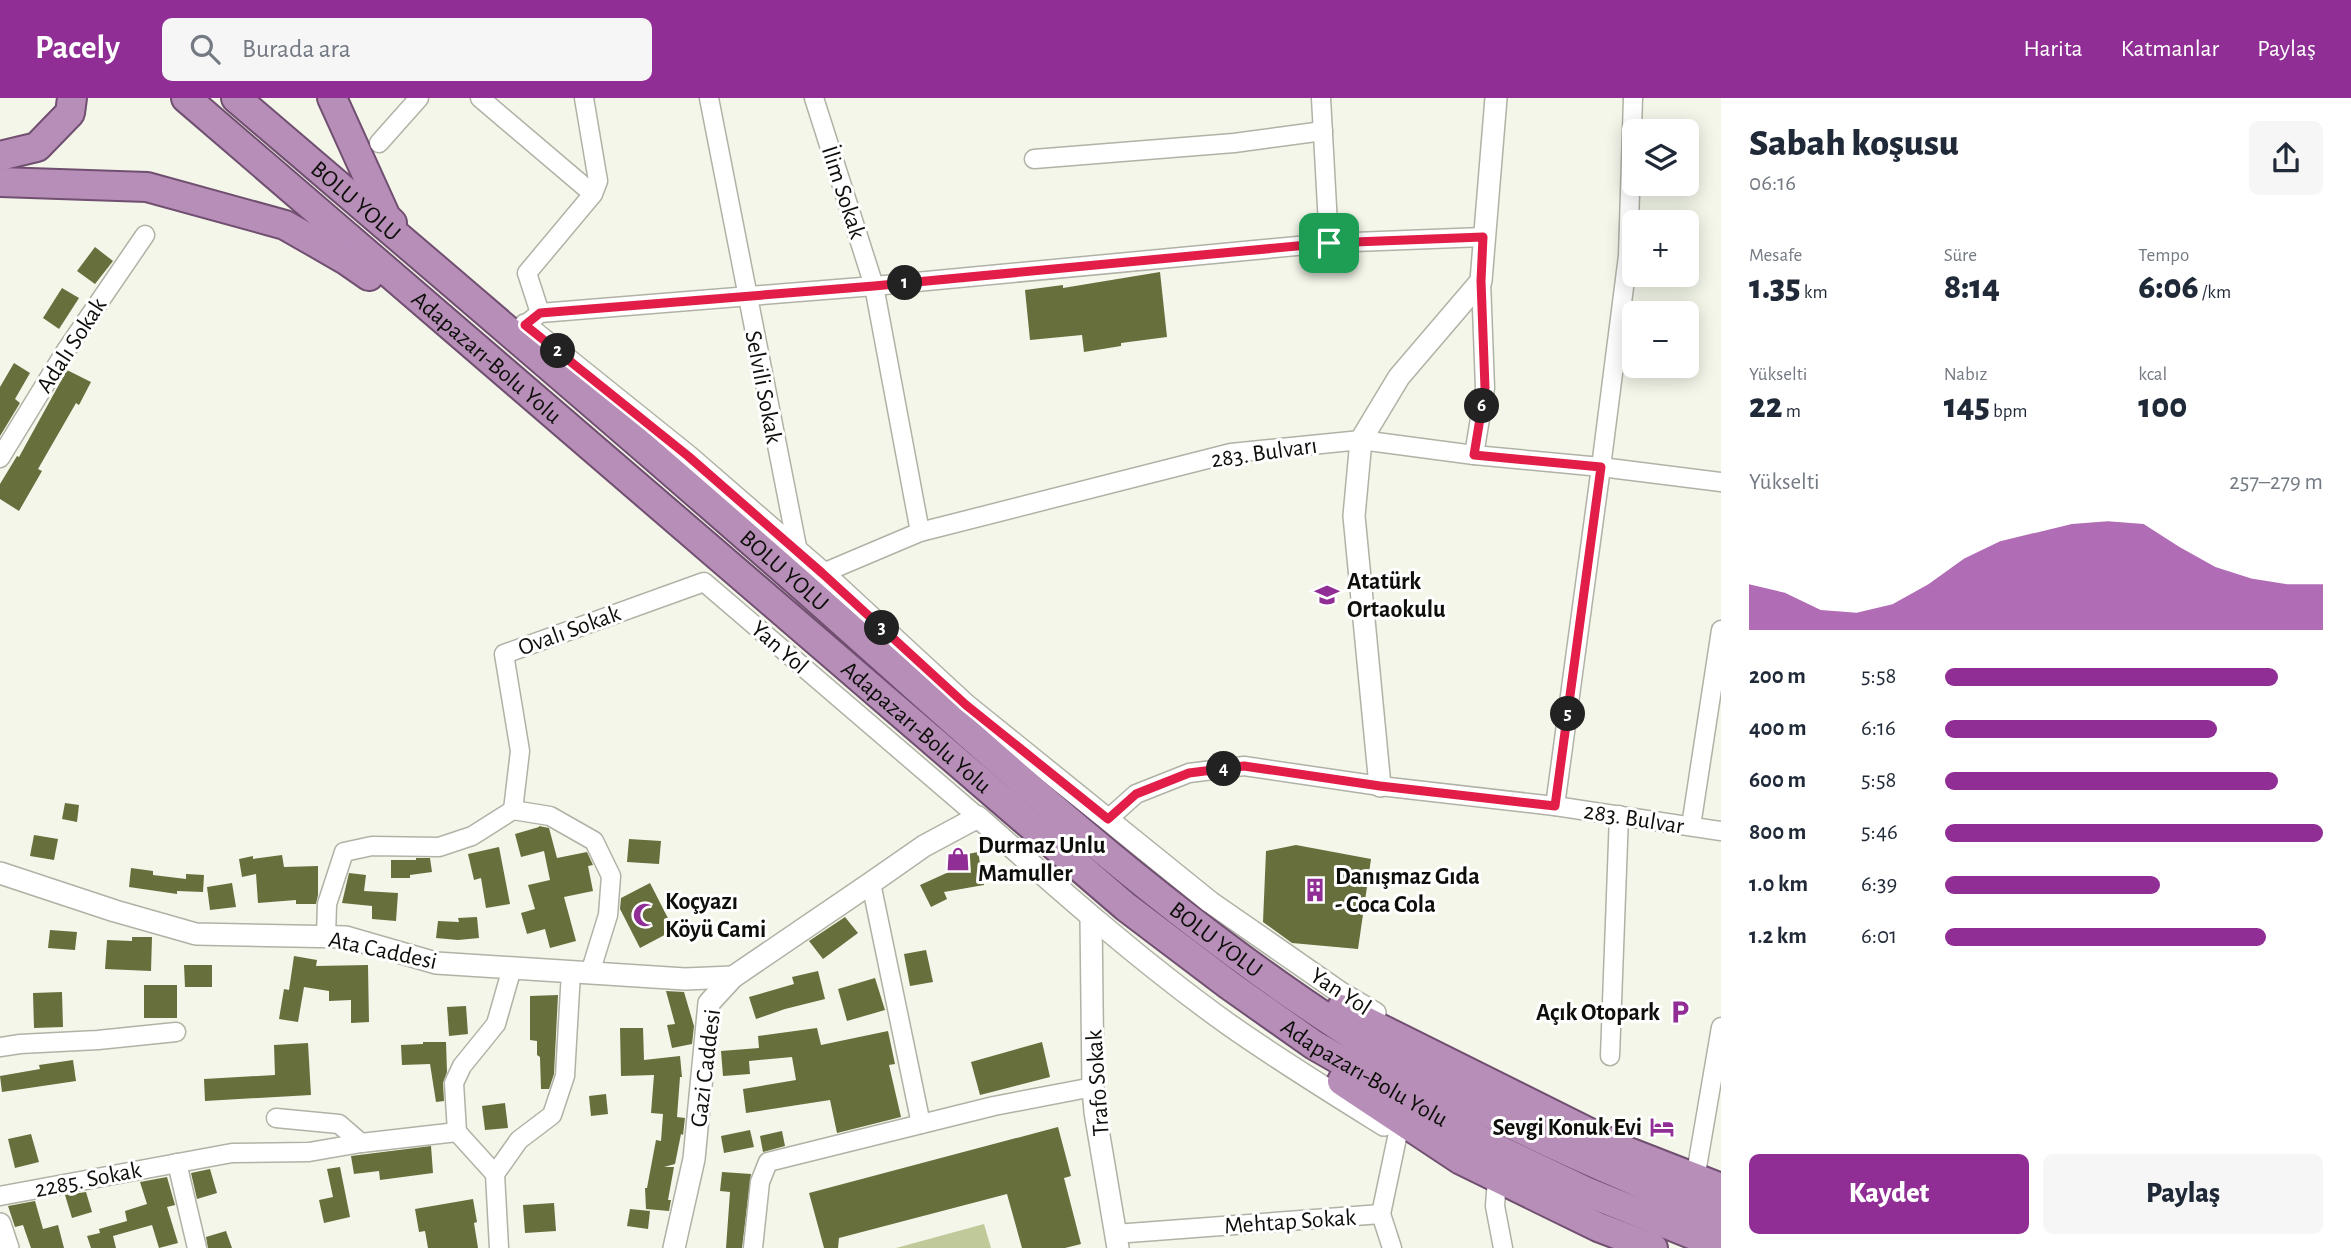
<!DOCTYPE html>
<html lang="tr">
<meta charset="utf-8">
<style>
body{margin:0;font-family:"Alegreya Sans",sans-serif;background:#f6f6f7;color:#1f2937;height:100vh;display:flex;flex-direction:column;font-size:26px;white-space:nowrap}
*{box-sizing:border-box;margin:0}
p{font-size:23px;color:#747a83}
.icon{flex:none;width:38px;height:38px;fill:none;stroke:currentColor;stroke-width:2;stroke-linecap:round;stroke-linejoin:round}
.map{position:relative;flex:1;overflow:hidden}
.side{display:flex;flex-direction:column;background:#fff;width:630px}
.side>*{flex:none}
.fabs{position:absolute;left:1622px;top:21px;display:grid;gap:14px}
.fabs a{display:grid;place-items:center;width:77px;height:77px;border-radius:10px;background:#fff;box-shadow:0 4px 18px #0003;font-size:35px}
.pin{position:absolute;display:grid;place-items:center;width:60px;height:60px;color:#fff;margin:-30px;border-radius:14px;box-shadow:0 4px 10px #0006}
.km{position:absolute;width:35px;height:35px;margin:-18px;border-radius:50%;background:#222;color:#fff;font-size:19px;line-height:35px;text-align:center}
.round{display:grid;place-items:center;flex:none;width:74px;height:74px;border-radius:10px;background:#f6f6f7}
.headline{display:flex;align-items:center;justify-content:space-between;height:119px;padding:0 28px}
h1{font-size:38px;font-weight:800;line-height:52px}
.figures{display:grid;grid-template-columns:repeat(3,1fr);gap:10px;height:119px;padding:7px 28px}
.figures div{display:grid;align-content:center}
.figures b{font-size:35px;font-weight:800}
.figures small{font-size:19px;font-weight:400}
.figures p{font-size:19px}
.chart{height:196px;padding:14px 28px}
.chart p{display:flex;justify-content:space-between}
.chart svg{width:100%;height:126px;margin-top:7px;fill:#902e95;opacity:.7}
.action{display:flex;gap:14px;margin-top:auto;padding:14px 28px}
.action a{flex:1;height:80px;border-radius:10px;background:#902e95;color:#fff;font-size:28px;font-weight:800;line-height:80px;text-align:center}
.action a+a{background:#f6f6f7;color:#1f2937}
ul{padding:0 28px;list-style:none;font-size:23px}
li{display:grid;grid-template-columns:112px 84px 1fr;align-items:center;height:52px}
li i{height:18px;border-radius:9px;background:#902e95}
header{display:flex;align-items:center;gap:42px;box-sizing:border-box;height:98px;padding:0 35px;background:#902e95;color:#fff}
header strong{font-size:33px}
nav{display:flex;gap:38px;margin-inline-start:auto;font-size:24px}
.search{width:490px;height:63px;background:#f6f6f7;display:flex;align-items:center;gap:18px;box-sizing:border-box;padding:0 24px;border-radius:10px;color:#747a83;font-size:26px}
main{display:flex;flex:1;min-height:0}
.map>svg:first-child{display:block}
.green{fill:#c0c99a}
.building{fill:#676f3d}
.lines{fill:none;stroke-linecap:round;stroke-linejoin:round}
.minor-casing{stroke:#b0b2a6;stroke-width:21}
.tertiary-casing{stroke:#b0b2a6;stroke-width:24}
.trunk-casing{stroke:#704f70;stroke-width:32}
.minor{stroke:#fff;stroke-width:18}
.tertiary{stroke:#fff;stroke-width:21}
.trunk{stroke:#b78eb8;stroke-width:28}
.route-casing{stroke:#fff;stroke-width:14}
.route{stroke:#e11d48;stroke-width:9}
.labels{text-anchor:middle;stroke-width:6;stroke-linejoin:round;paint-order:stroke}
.street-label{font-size:24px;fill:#0e0f0b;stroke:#fff}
.poi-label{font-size:24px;font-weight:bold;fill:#0e0f0b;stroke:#fff;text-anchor:start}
</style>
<header>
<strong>Pacely</strong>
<div class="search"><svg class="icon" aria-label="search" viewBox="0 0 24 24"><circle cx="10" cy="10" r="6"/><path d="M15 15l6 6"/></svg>Burada ara</div>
<nav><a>Harita</a><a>Katmanlar</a><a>Paylaş</a></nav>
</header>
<main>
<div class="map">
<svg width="1721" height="1150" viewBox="0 0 1721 1150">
<rect width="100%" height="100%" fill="#f3f6e9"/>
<!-- green -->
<polygon class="green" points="984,1126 991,1150 896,1150"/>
<!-- building -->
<g class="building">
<polygon points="95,149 113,163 95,186 77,173"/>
<polygon points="1160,174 1167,239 1121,245 1121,248 1084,254 1082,237 1030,242 1025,192 1063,187 1063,190"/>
<polygon points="62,190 79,200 59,231 43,220"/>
<polygon points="14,265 30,275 15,301 20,305 0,338 0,289"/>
<polygon points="67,272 91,284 79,307 76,305 38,371 42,373 19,413 0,401 0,386 17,358 19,359"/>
<polygon points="65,705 79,707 77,724 62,721"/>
<polygon points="539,728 549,730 557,760 587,754 593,767 588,768 593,793 564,799 576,843 550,850 545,831 527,836 521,815 535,811 528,787 550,782 544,753 521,759 515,736 539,729"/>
<polygon points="34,737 58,741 54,762 30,758"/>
<polygon points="629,741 661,743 659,766 627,764"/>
<polygon points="1296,747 1371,761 1358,851 1292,845 1263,824 1266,753"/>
<polygon points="499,749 510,806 486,810 481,780 474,782 468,756"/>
<polygon points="978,754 984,787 944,794 947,801 931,809 920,787 951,773 948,760"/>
<polygon points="282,757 284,769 318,768 318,797 316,806 296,806 296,802 258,805 256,776 242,779 239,761 253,758 253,761"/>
<polygon points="416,760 430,760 432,774 410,777 410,780 391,780 391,762 416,762"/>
<polygon points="131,770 153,773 153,777 186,781 186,776 204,777 203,794 177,793 177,796 129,789"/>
<polygon points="349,775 366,777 364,793 398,795 396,823 372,821 372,808 342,805"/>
<polygon points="232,785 236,809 210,812 207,789"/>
<polygon points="650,785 674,832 640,850 620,811 621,800"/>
<polygon points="477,819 479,840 458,842 436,840 438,823 459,824 458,820"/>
<polygon points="845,819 858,835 823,861 809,843"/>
<polygon points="50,832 77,834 75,852 48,850"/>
<polygon points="132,839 152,839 151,873 105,871 107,842 132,843"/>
<polygon points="926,852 933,884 910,888 904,856"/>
<polygon points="294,858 317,862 316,868 368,867 369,924 351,925 351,902 329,903 329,893 304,889 298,924 279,921 284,891 289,892"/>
<polygon points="184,867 212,867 212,889 185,889"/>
<polygon points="818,873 825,901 785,911 756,921 749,899 794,886 792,879"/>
<polygon points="875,880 885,912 847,923 838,891"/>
<rect x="144" y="887" width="33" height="33"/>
<polygon points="666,893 684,894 694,928 692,946 672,950 667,927 675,926"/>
<polygon points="62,894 63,929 34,930 33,895"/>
<polygon points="558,897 554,976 549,991 541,991 540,959 537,957 537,943 530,942 530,898"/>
<polygon points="466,908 468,936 449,938 447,909"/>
<polygon points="620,930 643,930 644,962 680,958 682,979 680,979 677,1019 685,1020 683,1037 681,1036 675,1066 664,1069 674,1069 668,1102 671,1102 669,1113 646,1111 645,1090 647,1090 656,1042 661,1043 663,1016 651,1015 654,977 621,978"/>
<polygon points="817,930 821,947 888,933 895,966 889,967 901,1019 837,1035 830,1002 746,1015 743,991 796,982 792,959 749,963 750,976 723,978 721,953 759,950 758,938"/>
<polygon points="423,944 446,944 447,974 443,985 444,1003 436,1004 430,966 402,967 401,947 423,946"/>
<polygon points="1042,944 1050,979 980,997 971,964"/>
<polygon points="308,945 311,997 205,1003 204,981 275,977 274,947"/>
<polygon points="73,962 76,983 2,994 0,978 40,971 39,967"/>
<polygon points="606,996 608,1016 591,1018 589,998"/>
<polygon points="505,1005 508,1030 485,1032 482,1008"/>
<polygon points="1058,1029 1071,1078 1064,1080 1081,1146 1065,1150 1022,1150 1007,1096 839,1140 838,1150 824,1150 809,1095"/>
<polygon points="750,1032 754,1049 724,1055 721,1038"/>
<polygon points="782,1033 785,1048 763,1054 760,1038"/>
<polygon points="31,1036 39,1064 15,1070 8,1041"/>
<polygon points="431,1048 433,1075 380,1082 379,1073 354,1076 351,1058"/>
<polygon points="340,1069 350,1119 324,1125 319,1102 333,1099 327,1071"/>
<polygon points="210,1071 217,1095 197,1101 191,1075"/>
<polygon points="722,1074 751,1076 742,1150 726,1150 730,1094 720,1093"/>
<polygon points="167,1079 175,1107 167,1109 178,1145 159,1150 152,1127 113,1138 116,1150 91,1150 87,1138 100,1135 99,1131 127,1123 125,1113 147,1106 140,1084"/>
<polygon points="86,1094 92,1114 72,1120 65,1097"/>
<polygon points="473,1101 477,1124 474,1125 478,1150 428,1150 425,1133 419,1134 415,1111"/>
<polygon points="35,1103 43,1131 58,1127 64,1150 31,1150 23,1127 15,1129 8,1108"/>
<polygon points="554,1105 556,1133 525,1135 523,1107"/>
<polygon points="630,1111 650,1113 648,1131 627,1128"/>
<polygon points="226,1133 232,1150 208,1150 206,1139"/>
</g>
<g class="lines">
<!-- minor casing -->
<g class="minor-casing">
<g id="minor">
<polyline points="480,0 593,96 527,175 540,215"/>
<polyline points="584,0 598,83 593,96"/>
<polyline points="709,0 798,454"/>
<polyline points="814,0 874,188 920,434"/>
<polyline points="1321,0 1329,145"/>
<polyline points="379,45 419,0"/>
<polyline points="1034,61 1234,45 1323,33"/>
<polyline points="525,227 540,215 874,188 1329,145 1483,139"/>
<polyline points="1474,357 1485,290 1481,183"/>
<polyline points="0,360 65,254 145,137"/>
<polyline points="823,475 920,434 1231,355 1361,342 1474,357 1601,369 1721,384"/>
<polyline points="1555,708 1601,369 1628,158 1633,0"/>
<polyline points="513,712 520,653 504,556 704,484 978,719"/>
<polyline points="1108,721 1136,696 1189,675 1244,668 1380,688 1555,708 1721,733"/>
<polyline points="1691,728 1721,532"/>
<polyline points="871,785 921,1026"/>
<polyline points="326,838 327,806 344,754 372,748 439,749 472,738 513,712 550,718 594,743 611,778 608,817 590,875"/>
<polyline points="0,949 20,946 98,942 176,934"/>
<polyline points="1610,958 1619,717"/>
<polyline points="276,1020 339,1026 361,1045 457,1034"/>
<polyline points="177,1065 197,1150"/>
<polyline points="495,1076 519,1042 552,1017 565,978 571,874"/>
<polyline points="1497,1081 1495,1108 1503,1150"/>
<polyline points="1695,1081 1721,929"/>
<polyline points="0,1098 232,1055 309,1054 361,1045"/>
<polyline points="1115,1136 1381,1116"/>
<polyline points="499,1150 495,1076 457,1034 454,985 462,968 496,926 512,870"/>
<polyline points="753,1150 760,1084 768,1064 994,1008 1093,989"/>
<polyline points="1392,1150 1381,1116 1398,1035"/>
</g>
</g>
<!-- tertiary casing -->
<g class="tertiary-casing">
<g id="tertiary">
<polyline points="525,227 688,358 823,475 966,607 1210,804 1341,895 1375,915"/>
<polyline points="1380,688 1354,418 1361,342 1399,279 1481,183 1496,0"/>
<polyline points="0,775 115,813 196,836 346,839 436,865 685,881 733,879"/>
<polyline points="1091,819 1093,989 1095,1014 1118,1150"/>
<polyline points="0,1126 8,1150"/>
<path d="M674,1150L694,1061L709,905L733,879L871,785L924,748L978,719C1059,791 1140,863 1228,926C1279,962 1331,994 1384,1027"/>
</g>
</g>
<!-- trunk casing -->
<g class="trunk-casing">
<g id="trunk">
<path id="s1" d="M186,0L1126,809L1229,887L1314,947L1408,1001L1495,1050L1585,1093L1721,1148"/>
<path id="s2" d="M236,0C424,161 613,321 799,485C974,640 1146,803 1343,931C1432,989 1528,1037 1626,1079C1657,1093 1689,1108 1721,1119"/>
<polyline points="332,0 386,119 392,125"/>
<polyline points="0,58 37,49 70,15 72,0"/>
<polyline points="0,84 147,89 285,127 346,162 369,178"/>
<polyline points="1341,911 1626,1053 1721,1090"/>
<polyline points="1342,983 1461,1062 1598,1129 1653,1150"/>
</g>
</g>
<!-- minor -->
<use href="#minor" class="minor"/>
<!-- tertiary -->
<use href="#tertiary" class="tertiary"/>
<!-- trunk -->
<use href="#trunk" class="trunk"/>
</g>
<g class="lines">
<!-- route casing -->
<g class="route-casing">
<polygon id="route" points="1483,139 1481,183 1485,290 1474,357 1601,369 1555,708 1380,688 1244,668 1189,675 1136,696 1108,721 966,607 822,475 688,358 525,227 540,215 874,188 1329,145"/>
</g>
<!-- route -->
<use href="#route" class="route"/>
</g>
<!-- icons -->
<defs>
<g id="school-bare" transform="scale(1.89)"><path d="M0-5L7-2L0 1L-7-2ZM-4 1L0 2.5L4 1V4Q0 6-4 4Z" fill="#902e95" stroke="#fff" stroke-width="2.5" paint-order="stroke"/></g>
<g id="shop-bare" transform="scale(1.89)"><path d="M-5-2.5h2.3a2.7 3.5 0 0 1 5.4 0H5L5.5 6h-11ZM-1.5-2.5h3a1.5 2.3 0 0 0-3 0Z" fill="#902e95" stroke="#fff" stroke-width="2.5" paint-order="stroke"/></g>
<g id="building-bare" transform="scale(1.89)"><path d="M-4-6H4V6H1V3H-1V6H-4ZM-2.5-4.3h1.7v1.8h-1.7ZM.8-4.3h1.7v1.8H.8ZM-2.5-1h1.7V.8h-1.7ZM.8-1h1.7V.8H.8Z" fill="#902e95" stroke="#fff" stroke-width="2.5" paint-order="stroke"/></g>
<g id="mosque-bare" transform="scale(1.89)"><path d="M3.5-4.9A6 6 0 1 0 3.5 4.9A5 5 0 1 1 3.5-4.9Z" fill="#902e95" stroke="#fff" stroke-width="2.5" paint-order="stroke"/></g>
<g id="parking-bare" transform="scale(1.89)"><path d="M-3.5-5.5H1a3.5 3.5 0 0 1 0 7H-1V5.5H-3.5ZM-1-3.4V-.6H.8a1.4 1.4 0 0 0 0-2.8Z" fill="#902e95" stroke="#fff" stroke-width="2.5" paint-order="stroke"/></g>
<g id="hotel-bare" transform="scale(1.89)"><path d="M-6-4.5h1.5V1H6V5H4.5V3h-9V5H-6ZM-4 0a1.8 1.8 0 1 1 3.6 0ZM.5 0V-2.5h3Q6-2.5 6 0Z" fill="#902e95" stroke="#fff" stroke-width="2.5" paint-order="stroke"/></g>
</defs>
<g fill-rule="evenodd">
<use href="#school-bare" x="1327" y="497"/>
<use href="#shop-bare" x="958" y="761"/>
<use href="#building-bare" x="1315" y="792"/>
<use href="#mosque-bare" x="645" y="817"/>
<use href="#parking-bare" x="1680" y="914"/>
<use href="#hotel-bare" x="1662" y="1029"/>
</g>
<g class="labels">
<!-- street labels -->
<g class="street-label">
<text transform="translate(844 94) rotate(72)" y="8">İlim Sokak</text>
<text dy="8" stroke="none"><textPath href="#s2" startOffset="158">BOLU YOLU</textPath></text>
<text transform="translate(71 247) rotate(-57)" y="8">Adalı Sokak</text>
<text dy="8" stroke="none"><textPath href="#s1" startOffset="397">Adapazarı-Bolu Yolu</textPath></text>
<text transform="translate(764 289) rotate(79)" y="8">Selvili Sokak</text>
<text transform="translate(1264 354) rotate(-8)" y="8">283. Bulvarı</text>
<text dy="8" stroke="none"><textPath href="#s2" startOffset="724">BOLU YOLU</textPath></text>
<text transform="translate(569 532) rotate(-20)" y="8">Ovalı Sokak</text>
<text transform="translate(780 549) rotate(41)" y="8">Yan Yol</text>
<text dy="8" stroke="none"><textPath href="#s1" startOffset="964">Adapazarı-Bolu Yolu</textPath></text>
<text transform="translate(1634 720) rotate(9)" y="8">283. Bulvar</text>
<text dy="8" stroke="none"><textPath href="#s2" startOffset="1292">BOLU YOLU</textPath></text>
<text transform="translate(383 852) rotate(12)" y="8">Ata Caddesi</text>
<text transform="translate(1341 893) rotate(33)" y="8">Yan Yol</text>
<text transform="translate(705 970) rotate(-83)" y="8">Gazi Caddesi</text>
<text dy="8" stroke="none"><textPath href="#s1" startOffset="1531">Adapazarı-Bolu Yolu</textPath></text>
<text transform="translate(1097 985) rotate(-94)" y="8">Trafo Sokak</text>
<text transform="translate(88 1081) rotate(-11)" y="8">2285. Sokak</text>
<text transform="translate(1290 1123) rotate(-4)" y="8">Mehtap Sokak</text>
</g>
<!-- poi labels -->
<g class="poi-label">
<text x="1347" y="491">Atatürk<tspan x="1347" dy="28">Ortaokulu</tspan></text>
<text x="978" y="755">Durmaz Unlu<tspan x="978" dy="28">Mamuller</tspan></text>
<text x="1335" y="786">Danışmaz Gıda<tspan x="1335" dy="28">- Coca Cola</tspan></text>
<text x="665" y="811">Koçyazı<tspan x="665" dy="28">Köyü Cami</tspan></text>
<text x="1660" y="922" text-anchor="end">Açık Otopark</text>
<text x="1642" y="1037" text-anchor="end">Sevgi Konuk Evi</text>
</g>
</g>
</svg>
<div class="fabs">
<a><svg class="icon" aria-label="layers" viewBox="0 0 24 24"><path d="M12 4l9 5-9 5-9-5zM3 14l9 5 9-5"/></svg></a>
<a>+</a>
<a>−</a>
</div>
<div class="pin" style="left:1329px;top:145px;background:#1e9e55"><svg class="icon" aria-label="arrive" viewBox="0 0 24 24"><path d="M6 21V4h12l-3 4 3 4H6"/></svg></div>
<b class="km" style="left:905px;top:185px">1</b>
<b class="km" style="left:558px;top:253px">2</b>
<b class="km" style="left:882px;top:530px">3</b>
<b class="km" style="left:1224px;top:671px">4</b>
<b class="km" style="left:1568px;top:616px">5</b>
<b class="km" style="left:1482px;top:308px">6</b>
</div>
<section class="side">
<div class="headline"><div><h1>Sabah koşusu</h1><p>06:16</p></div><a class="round"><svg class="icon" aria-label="share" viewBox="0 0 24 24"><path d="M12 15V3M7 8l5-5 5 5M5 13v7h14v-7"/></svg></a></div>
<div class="figures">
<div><p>Mesafe</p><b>1.35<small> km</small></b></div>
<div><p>Süre</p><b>8:14</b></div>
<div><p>Tempo</p><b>6:06<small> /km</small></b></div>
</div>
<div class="figures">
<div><p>Yükselti</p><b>22<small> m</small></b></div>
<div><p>Nabız</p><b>145<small> bpm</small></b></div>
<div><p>kcal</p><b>100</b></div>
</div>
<div class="chart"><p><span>Yükselti</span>257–279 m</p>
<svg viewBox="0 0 160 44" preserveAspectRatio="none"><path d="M0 44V28L10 31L20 37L30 38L40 35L50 28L60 19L70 13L80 10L90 7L100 6L110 7L120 15L130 22L140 26L150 28L160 28V44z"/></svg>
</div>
<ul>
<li><b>200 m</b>5:58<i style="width:88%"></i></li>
<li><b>400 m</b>6:16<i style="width:72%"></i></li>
<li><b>600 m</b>5:58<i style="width:88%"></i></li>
<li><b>800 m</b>5:46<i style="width:100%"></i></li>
<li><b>1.0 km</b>6:39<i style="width:57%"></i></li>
<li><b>1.2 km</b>6:01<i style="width:85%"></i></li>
</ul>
<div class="action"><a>Kaydet</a><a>Paylaş</a></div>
</section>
</main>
